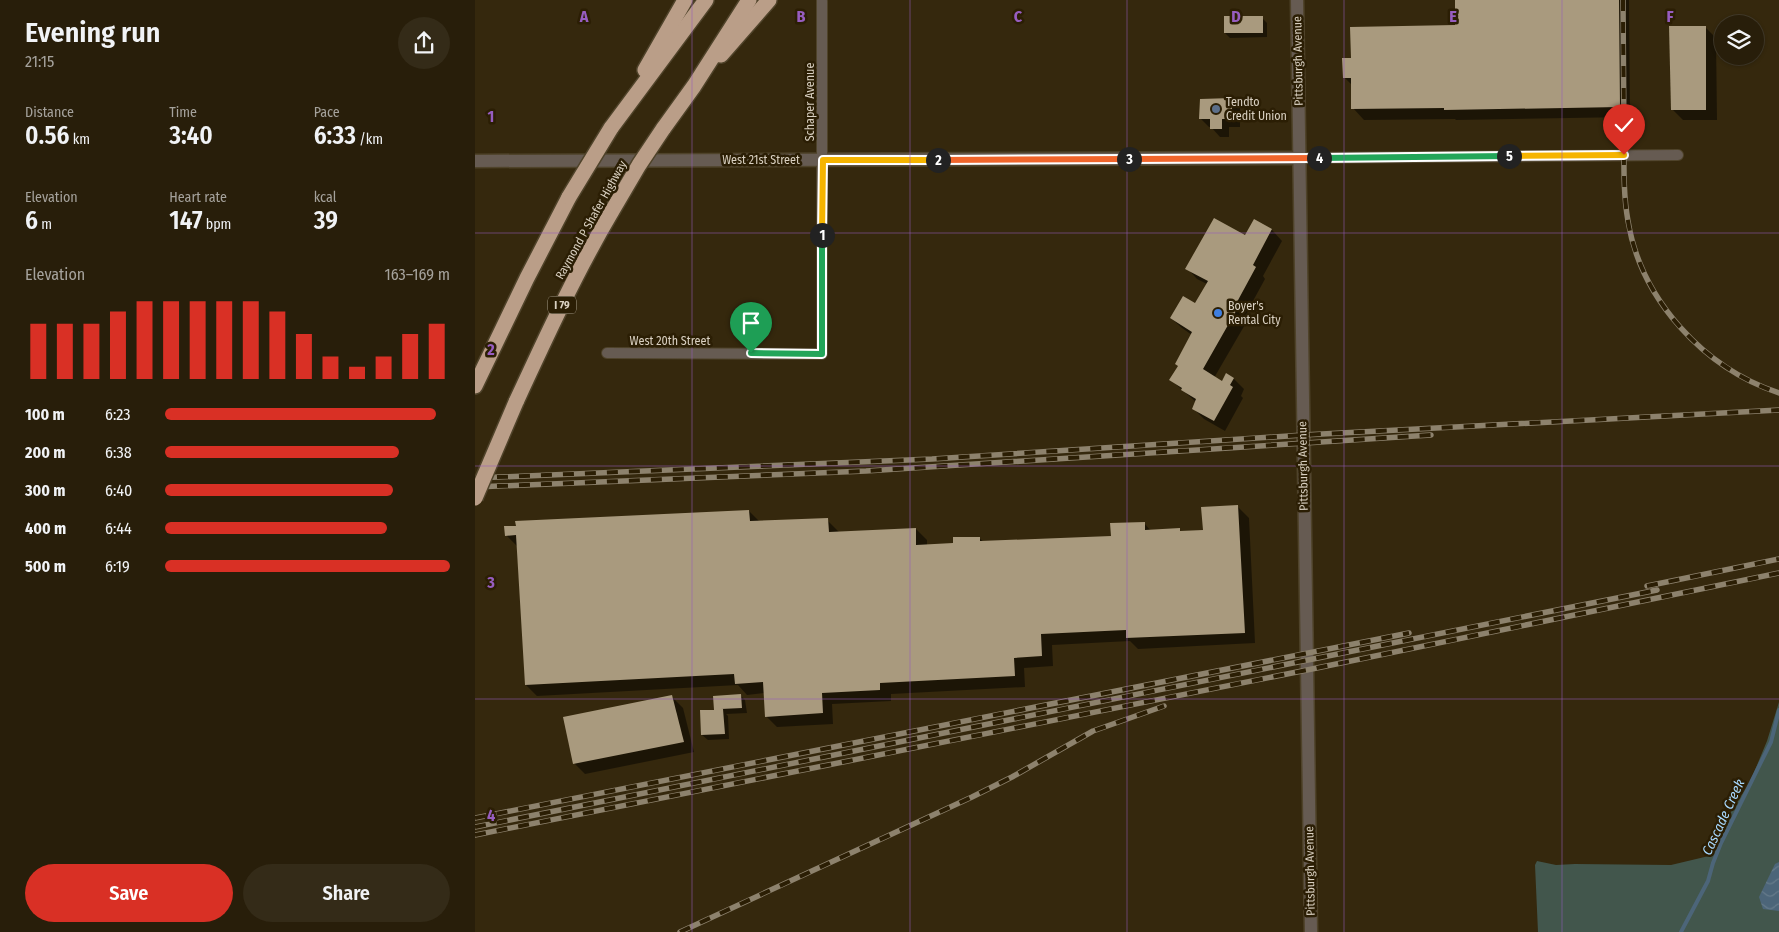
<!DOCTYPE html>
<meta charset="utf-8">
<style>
body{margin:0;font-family:"Fira Sans Condensed",sans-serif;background:#342b18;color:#f1f3f6;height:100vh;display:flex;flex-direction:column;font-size:19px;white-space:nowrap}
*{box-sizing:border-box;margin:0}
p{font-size:16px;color:#a5a29c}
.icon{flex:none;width:28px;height:28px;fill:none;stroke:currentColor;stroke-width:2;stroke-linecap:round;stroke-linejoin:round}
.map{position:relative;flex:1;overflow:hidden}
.details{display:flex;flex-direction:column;background:#281e0a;width:475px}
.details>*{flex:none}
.tools{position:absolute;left:1239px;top:15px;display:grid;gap:10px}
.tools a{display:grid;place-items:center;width:50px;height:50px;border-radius:50%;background:#281e0a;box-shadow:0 1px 4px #0004,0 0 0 1px #443c2b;font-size:25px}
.pin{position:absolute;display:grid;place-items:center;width:42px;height:42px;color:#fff;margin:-51px -21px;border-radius:50% 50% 50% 0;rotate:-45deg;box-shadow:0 0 5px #0007}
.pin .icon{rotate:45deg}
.km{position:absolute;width:25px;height:25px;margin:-12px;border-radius:50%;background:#222;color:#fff;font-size:14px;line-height:25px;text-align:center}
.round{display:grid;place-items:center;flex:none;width:52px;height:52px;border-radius:26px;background:#342b18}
.summary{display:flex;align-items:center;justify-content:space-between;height:85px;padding:0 25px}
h1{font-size:28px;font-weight:600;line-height:38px}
.stats{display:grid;grid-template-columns:repeat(3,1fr);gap:8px;height:85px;padding:5px 25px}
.stats div{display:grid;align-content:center}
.stats b{font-size:25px;font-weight:600}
.stats small{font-size:14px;font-weight:400}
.stats p{font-size:14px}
.chart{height:140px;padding:10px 25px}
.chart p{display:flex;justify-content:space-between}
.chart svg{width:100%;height:90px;margin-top:5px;stroke:#d93025;stroke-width:6}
.cta{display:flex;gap:10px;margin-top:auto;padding:10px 25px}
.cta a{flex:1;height:58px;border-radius:30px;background:#d93025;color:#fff;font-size:20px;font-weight:600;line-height:58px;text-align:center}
.cta a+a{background:#342b18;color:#f1f3f6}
ul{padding:0 25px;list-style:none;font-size:16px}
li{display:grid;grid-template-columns:80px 60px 1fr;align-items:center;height:38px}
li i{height:12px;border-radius:6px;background:#d93025}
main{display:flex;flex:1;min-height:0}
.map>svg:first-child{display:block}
.grass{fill:#42564c}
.water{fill:url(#water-waves)}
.shadow{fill:#0007}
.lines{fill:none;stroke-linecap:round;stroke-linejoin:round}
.stream{stroke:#4c6579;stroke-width:4}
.building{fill:#a99a7e}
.minor-casing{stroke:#4f432a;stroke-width:12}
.tertiary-casing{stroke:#4f432a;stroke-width:15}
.motorway-casing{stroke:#4f432a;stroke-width:18}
.minor{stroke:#665b52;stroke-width:10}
.tertiary{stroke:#665b52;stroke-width:12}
.motorway{stroke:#ba9e88;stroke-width:15}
.rail-casing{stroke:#8d826d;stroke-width:5.5}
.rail{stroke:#2b1e04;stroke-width:4;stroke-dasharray:11;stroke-linecap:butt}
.motorway-bridge-casing{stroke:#4f432a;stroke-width:18;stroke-linecap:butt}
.motorway-bridge{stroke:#ba9e88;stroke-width:15}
.split-1-casing{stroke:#fff;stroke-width:10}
.split-2-casing{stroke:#fff;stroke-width:10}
.split-3-casing{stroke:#fff;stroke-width:10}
.split-4-casing{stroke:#fff;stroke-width:10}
.split-5-casing{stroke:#fff;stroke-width:10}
.split-6-casing{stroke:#fff;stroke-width:10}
.split-1{stroke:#22a559;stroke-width:6}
.split-2{stroke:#f5b400;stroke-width:6}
.split-3{stroke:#f0652b;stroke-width:6}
.split-4{stroke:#f0652b;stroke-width:6}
.split-5{stroke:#22a559;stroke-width:6}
.split-6{stroke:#f5b400;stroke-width:6}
.grid{fill:none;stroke:#975dc0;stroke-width:1;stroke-opacity:0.55}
.service-dot{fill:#5c6f8a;stroke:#2b1e04;stroke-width:2}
.shop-dot{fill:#3f7fe0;stroke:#2b1e04;stroke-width:2}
.labels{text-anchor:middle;stroke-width:5;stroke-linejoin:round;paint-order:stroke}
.shield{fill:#2b1e04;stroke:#a59b88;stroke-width:1}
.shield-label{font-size:11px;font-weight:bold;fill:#d9d0c1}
.street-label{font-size:12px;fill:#d9d0c1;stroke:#2b1e04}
.poi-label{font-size:12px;fill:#d9d0c1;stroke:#2b1e04;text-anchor:start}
.water-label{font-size:14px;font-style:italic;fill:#a7d8fe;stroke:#2b1e04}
.grid-label{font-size:16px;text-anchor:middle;font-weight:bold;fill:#975dc0;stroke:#2b1e04;stroke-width:5;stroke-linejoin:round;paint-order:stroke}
</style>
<main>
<section class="details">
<div class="summary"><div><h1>Evening run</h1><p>21:15</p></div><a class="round"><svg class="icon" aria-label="share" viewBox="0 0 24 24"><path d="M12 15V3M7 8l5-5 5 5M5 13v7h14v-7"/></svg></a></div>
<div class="stats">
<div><p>Distance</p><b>0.56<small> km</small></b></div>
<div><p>Time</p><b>3:40</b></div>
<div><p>Pace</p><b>6:33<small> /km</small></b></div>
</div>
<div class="stats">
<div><p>Elevation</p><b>6<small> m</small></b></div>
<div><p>Heart rate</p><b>147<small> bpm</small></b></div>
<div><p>kcal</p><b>39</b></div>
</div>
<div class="chart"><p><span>Elevation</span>163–169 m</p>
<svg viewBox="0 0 160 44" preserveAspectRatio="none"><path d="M5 44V17M15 44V17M25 44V17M35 44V11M45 44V6M55 44V6M65 44V6M75 44V6M85 44V6M95 44V11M105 44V22M115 44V33M125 44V38M135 44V33M145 44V22M155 44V17"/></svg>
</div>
<ul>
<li><b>100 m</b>6:23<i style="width:95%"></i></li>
<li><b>200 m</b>6:38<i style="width:82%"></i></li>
<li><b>300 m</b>6:40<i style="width:80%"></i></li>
<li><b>400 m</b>6:44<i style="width:78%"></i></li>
<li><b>500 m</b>6:19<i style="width:100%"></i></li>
</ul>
<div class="cta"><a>Save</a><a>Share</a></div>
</section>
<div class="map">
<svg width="1304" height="932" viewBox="0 0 1304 932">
<defs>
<pattern id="water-waves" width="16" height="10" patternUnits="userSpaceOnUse" patternTransform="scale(1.25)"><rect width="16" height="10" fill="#4c6579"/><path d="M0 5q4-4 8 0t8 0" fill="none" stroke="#657a8a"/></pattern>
</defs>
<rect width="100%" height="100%" fill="#35280d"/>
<!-- grass -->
<polygon class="grass" points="1304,702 1304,932 1063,932 1060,865 1062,861 1081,865 1100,864 1196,865 1238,855 1252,818 1275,782 1292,741"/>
<!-- water -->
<polygon class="water" points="1304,862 1304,911 1288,909 1284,897 1300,864"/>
<!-- shadow -->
<g class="shadow">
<polygon points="981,0 1154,0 1155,117 981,120 980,119 889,120 878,108 878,86 869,77 877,59 981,26"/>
<polygon points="787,18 792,23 792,37 755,38 750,33"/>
<polygon points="1230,27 1241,38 1242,120 1208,120 1197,109"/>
<polygon points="756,99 765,107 765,127 754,127 754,137 745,137 736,127 734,127 726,119"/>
<polygon points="780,221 797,230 807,241 788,276 790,279 772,312 775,316 739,378 747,383 759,379 769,389 766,396 768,398 750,431 729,419 719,409 721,402 696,380 704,366 717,335 707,328 696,318 721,305 732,284 722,279 712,268 771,236"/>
<polygon points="763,507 774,518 780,643 663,649 655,641 577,645 578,666 549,668 550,687 416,694 416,701 357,704 358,724 302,727 291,716 290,693 272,695 263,685 62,696 51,685 42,546 31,535 274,511 285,522 352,520 364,532 441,529 452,540 452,546 480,544 504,538 509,542 638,537 669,523 676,531 704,530 707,532 729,531"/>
<polygon points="265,695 270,700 272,713 251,714 253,716 254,739 233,740 227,735 241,711"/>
<polygon points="197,697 208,708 219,752 110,774 99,763"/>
</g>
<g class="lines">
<!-- stream -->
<polyline class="stream" points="1206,932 1233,881 1238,863 1246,843 1296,742 1304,710"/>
</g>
<!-- building -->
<g class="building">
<polygon points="980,0 1144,0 1145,107 969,110 969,108 876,109 876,78 868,78 867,58 876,58 875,27 980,25"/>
<rect x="749" y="16" width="39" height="17"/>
<polygon points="1194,26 1231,26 1231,110 1196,110"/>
<polygon points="757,98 757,119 747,119 747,129 735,129 735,119 724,119 725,99"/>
<polygon points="739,218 770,235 779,219 797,229 778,265 781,267 762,302 765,304 728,369 747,381 751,373 759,378 755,385 758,387 739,421 717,409 721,399 706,390 707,388 694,380 703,366 700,364 717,332 695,318 708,296 720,303 733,281 710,269"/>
<polygon points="763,505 770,633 651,638 651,630 566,634 567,656 539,658 540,676 405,683 405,690 347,693 348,713 290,717 288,682 260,684 259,674 50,685 41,535 30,536 29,526 41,526 40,521 274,510 275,521 353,518 354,532 441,528 441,545 478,543 478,537 505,537 505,541 636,536 635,523 670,522 670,530 705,528 705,531 728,530 726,507"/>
<polygon points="266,694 267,708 246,709 248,709 250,734 226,735 225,710 239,710 238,696"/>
<polygon points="197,695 209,742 98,764 88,717"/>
</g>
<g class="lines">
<!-- minor casing -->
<g class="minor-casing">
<g id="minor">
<polyline points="825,158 1203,155"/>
<polyline points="132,353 347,354 347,1"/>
</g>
</g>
<!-- tertiary casing -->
<g class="tertiary-casing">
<g id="tertiary">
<polyline points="822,0 836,932"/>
<polyline points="0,161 825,158"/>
</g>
</g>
<!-- motorway casing -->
<g class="motorway-casing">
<g id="motorway">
<polyline points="246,55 294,0"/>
<polyline points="170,70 210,0"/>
<polyline points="136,128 231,0"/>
<polyline points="188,129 219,86 274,0"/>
<polyline points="0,386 52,278 94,197"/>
<path d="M41,402C71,337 101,272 137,211"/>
</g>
</g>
<!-- minor -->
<use href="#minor" class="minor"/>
<!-- tertiary -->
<use href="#tertiary" class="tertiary"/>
<!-- motorway -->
<use href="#motorway" class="motorway"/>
<!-- rail casing -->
<g class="rail-casing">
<g id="rail">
<path d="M1148,0C1148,46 1149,91 1149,137C1149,165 1148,193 1153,221C1166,300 1229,368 1304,393"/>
<polyline points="0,478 457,459 828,435 1304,410"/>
<polyline points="0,487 391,471 956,435"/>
<polyline points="1172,586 1304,559"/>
<polyline points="0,818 934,633"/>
<polyline points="0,827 1182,590"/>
<polyline points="0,835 832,670 1304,573"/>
<polyline points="205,932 497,797 537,777 618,731 689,706"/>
</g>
</g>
<!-- rail -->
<use href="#rail" class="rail"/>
<!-- motorway-bridge casing -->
<g class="motorway-bridge-casing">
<g id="motorway-bridge">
<polyline points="94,197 136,128"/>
<polyline points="137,211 164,165 188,129"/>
<polyline points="0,498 41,402"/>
</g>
</g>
<!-- motorway-bridge -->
<use href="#motorway-bridge" class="motorway-bridge"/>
</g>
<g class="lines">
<!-- split-1 casing -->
<g class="split-1-casing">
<polyline id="split-1" points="276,353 347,354 347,235"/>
</g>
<!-- split-2 casing -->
<g class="split-2-casing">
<polyline id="split-2" points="347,235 348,160 463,160"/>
</g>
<!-- split-3 casing -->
<g class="split-3-casing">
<polyline id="split-3" points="463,160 654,159"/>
</g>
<!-- split-4 casing -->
<g class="split-4-casing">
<polyline id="split-4" points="654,159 844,158"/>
</g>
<!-- split-5 casing -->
<g class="split-5-casing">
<polyline id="split-5" points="844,158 1034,156"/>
</g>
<!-- split-6 casing -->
<g class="split-6-casing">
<polyline id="split-6" points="1034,156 1149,155"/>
</g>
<!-- split-1 -->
<use href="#split-1" class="split-1"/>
<!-- split-2 -->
<use href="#split-2" class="split-2"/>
<!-- split-3 -->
<use href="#split-3" class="split-3"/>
<!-- split-4 -->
<use href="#split-4" class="split-4"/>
<!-- split-5 -->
<use href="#split-5" class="split-5"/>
<!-- split-6 -->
<use href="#split-6" class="split-6"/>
</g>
<!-- grid -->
<path class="grid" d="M217,0V932M435,0V932M652,0V932M869,0V932M1087,0V932M0,233H1304M0,466H1304M0,699H1304"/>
<!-- markers -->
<circle class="service-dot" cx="741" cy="109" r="5"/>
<circle class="shop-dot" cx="743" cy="313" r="5"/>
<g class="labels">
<!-- shield labels -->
<rect class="shield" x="73" y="296.5" width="28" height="17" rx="4"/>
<g class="shield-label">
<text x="87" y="309">I 79</text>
</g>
<!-- street labels -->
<g class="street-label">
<text transform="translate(823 61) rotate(-91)" y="4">Pittsburgh Avenue</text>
<text transform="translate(335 102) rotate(-90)" y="4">Schaper Avenue</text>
<text x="286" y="164">West 21st Street</text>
<text transform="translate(116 220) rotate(-61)" y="4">Raymond P Shafer Highway</text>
<text x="195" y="345">West 20th Street</text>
<text transform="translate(828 466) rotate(-91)" y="4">Pittsburgh Avenue</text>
<text transform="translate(835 871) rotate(-91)" y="4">Pittsburgh Avenue</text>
</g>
<!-- poi labels -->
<g class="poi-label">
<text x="751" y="106">Tendto<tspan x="751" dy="14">Credit Union</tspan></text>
<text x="753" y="310">Boyer's<tspan x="753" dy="14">Rental City</tspan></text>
</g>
<!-- water labels -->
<g class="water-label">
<text transform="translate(1248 817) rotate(-65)" y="5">Cascade Creek</text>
</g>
</g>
<g class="grid-label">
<text x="109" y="22">A</text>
<text x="326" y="22">B</text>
<text x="543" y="22">C</text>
<text x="761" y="22">D</text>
<text x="978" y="22">E</text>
<text x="1195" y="22">F</text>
<text x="16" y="122">1</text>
<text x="16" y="355">2</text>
<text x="16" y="588">3</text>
<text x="16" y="821">4</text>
</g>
</svg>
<div class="tools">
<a><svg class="icon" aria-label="layers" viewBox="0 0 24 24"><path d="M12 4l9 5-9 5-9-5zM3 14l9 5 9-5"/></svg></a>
</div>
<div class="pin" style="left:276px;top:353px;background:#1e9e55"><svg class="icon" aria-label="arrive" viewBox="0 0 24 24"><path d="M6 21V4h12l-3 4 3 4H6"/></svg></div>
<div class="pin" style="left:1149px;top:155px;background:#d93025"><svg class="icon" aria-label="check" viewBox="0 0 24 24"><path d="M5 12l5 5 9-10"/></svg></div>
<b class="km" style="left:347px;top:235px">1</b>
<b class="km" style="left:463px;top:160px">2</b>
<b class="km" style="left:654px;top:159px">3</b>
<b class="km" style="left:844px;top:158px">4</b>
<b class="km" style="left:1034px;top:156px">5</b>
</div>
</main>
